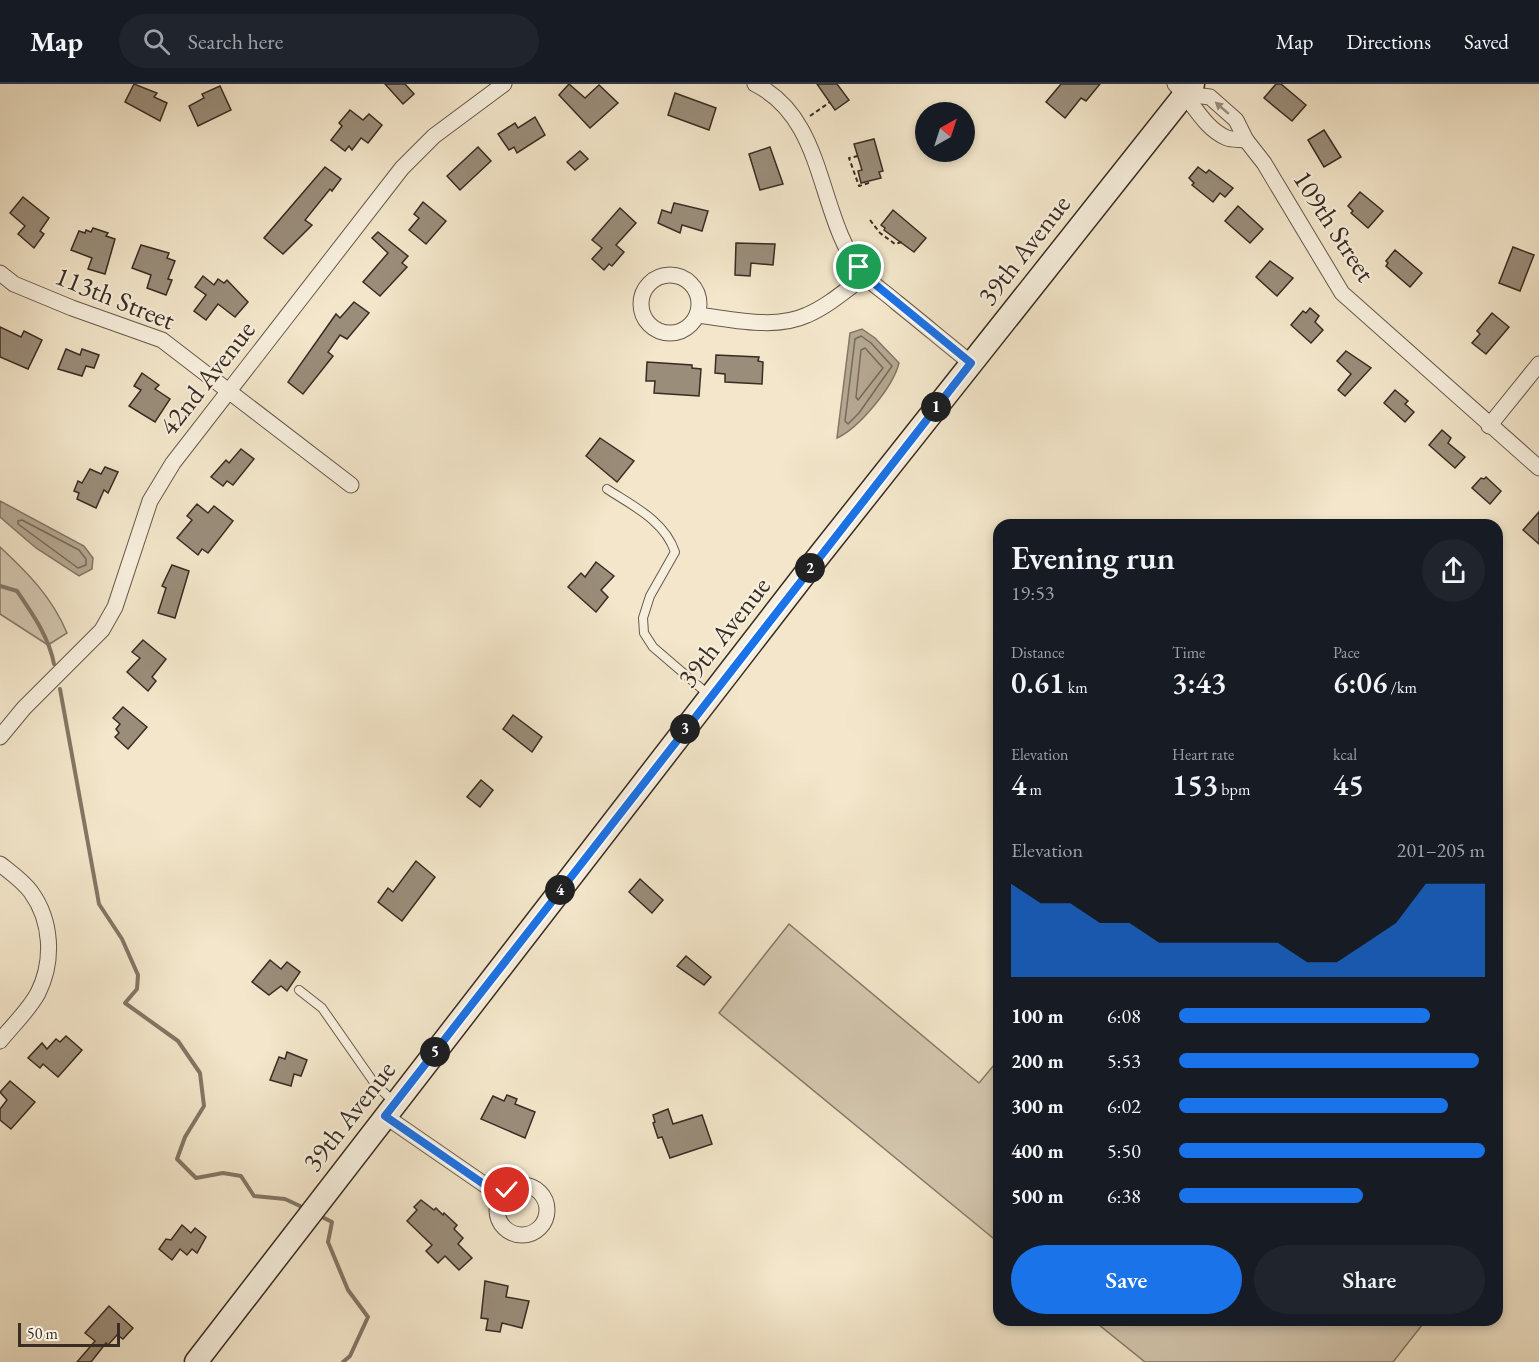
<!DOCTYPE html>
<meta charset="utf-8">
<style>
body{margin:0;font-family:"EB Garamond",serif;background:#20242c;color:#f1f3f6;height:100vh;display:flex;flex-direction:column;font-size:22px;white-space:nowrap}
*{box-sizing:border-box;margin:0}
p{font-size:20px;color:#9ea1a6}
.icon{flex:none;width:33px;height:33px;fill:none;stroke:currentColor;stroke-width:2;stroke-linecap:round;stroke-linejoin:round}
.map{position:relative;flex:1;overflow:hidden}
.sheet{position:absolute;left:993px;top:435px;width:510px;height:807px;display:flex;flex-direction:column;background:#171b24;border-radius:18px;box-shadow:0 3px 9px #0003}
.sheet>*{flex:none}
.needle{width:39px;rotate:39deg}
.controls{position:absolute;left:915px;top:18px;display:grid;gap:12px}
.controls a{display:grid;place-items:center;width:60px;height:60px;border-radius:50%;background:#171b24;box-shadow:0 3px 9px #0003;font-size:30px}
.scale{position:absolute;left:18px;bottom:15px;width:102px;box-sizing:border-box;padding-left:6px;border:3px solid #392c23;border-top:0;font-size:16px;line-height:21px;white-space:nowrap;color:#392c23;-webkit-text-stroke:4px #f7efdd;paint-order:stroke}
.pin{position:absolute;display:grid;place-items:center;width:51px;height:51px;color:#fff;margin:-26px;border:3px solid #fff;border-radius:50%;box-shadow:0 2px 6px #0007}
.km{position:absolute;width:30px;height:30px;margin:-15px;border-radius:50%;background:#222;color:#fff;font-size:16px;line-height:30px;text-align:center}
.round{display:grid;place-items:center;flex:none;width:63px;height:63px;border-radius:32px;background:#20242c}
.head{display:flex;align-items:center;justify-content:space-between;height:102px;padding:0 18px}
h1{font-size:33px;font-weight:600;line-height:45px}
.figures{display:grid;grid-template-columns:repeat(3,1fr);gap:9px;height:102px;padding:6px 18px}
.figures div{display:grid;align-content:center}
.figures b{font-size:30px;font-weight:600}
.figures small{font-size:16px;font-weight:400}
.figures p{font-size:16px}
.chart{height:168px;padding:12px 18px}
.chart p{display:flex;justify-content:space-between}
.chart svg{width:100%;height:108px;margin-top:6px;fill:#1a73e8;opacity:.7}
.action{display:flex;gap:12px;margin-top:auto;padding:12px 18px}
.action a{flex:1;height:69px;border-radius:36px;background:#1a73e8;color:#fff;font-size:24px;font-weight:600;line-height:69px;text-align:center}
.action a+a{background:#20242c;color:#f1f3f6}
ul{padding:0 18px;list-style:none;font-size:20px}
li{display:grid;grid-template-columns:96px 72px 1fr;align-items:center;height:45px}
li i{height:15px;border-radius:8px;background:#1a73e8}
header{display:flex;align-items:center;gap:36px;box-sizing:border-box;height:84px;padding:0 30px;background:#171b24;border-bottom:2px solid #363941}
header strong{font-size:28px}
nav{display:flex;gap:33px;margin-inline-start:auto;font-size:21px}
.search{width:420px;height:54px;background:#20242c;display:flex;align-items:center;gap:15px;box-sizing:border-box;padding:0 21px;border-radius:33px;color:#9ea1a6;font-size:22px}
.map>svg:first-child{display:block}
.green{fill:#d3c6ae;stroke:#867968;stroke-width:1.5}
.water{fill:#b4a791;stroke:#837665;stroke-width:1.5}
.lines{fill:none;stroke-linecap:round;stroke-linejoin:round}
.shore{stroke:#766a5a;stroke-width:1.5}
.stream{stroke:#837665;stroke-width:4}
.building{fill:#9a8d7a;stroke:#392c23;stroke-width:1.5}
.lane-casing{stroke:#685a4d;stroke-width:10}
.street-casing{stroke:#685a4d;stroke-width:17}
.secondary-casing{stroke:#392c23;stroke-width:25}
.path{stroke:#392c23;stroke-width:2;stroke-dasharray:4.5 3;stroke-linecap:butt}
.lane{stroke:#f7efdd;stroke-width:8}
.street{stroke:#f7efdd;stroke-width:15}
.secondary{stroke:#f7efdd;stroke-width:22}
.oneway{fill:#988e80}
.route-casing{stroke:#fff;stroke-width:12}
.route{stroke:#1a73e8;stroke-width:8}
.labels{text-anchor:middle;stroke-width:4.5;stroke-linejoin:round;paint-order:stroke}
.street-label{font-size:27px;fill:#392c23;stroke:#f7efdd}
</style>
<header>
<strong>Map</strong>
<div class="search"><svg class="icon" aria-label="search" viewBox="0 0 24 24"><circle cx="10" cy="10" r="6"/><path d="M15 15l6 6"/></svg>Search here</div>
<nav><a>Map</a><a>Directions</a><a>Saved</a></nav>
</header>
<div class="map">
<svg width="1539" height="1278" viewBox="0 0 1539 1278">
<rect width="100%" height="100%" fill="#f3e6ca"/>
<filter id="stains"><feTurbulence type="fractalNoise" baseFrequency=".00333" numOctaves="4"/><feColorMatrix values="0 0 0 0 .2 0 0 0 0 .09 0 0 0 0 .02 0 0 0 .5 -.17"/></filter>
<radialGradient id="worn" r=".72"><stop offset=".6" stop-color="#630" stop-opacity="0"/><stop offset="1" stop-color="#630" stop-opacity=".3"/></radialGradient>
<!-- green -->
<g class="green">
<path d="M0,463C27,488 52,513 67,549L48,561L0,530Z"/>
<polygon points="789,840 979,999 999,975 999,1159 719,929"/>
<polygon points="1093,1236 1426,1236 1393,1278 1145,1278"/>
</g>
<!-- water -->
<g class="water">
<path d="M862,245L875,254L899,279C893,303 859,344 837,354L850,249Z"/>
<polygon points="0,417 84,462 93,474 92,485 79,492 36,464 0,433"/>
</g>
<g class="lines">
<!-- shore -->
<g class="shore">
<polygon points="861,252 871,259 892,282 859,329 848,340 845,337 855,255"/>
<polygon points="865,264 883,284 858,316 856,313 861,266"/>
<polygon points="22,436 79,466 86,475 86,481 78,484 18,440 18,437"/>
</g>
<!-- stream -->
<g class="stream">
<path d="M0,502L17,507C32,529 49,553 54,580"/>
<polyline points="60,605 99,820 122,855 138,891 137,905 125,919 178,957 200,989 204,1022 185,1053 177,1075 196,1094 223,1089 241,1092 254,1112 285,1115 300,1122"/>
<polyline points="322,1133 332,1138 328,1158 348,1206 368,1233 350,1272 343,1278"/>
</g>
</g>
<!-- building -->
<g class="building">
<polygon points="134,0 157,9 154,13 167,19 160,37 125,18"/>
<polygon points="385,0 405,0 414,10 403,20"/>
<polygon points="569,0 585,14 599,1 618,19 590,44 559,11"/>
<polygon points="817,0 837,0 849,16 835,26"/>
<polygon points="1061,0 1100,0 1086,17 1081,14 1065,34 1046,18"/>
<polygon points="1276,0 1281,0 1306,21 1292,37 1264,14"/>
<polygon points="220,2 231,26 198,42 189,22 204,14 202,10"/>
<polygon points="675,9 716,24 709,46 668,31"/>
<polygon points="350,26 363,36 369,30 382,41 368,59 361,54 352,66 349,62 345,67 331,56 342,42 339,39"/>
<polygon points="535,33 545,51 517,69 514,63 509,66 498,50 515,39 518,44"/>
<polygon points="1324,46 1341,73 1324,83 1308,56"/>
<polygon points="874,55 883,87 879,88 881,94 861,99 858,87 862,86 854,60"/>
<polygon points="478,63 491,77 460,106 447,92"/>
<polygon points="770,63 783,100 760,106 749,70"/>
<polygon points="580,67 588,75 575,86 567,78"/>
<polygon points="325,83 341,95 332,107 330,105 305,136 312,141 283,170 264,154"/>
<polygon points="1198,83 1206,89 1209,86 1233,104 1225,113 1220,109 1213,118 1192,101 1194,99 1189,94"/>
<polygon points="1360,108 1383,127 1368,144 1351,129 1353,127 1348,122"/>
<polygon points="23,113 49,134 40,147 44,150 34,164 18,150 25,142 10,129"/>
<polygon points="423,118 446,137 426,160 409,146 419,134 414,130"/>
<polygon points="674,119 708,127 702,147 682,141 680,149 658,139 662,126 671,129"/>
<polygon points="1238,122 1263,145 1250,159 1225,137"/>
<polygon points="620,124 636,139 616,161 624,168 612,182 609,180 604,186 592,175 602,164 592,156"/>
<polygon points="893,126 926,154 914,168 884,146 885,144 881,141"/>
<polygon points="93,144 108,149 106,152 115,155 105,190 88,185 92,174 71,166 79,147 85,149 86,146 91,148"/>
<polygon points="378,148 408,172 402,179 407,183 380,212 363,198 388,169 372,154"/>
<polygon points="736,159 775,160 773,181 751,179 750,192 735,191"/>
<polygon points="141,161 169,169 167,174 175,177 168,195 172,196 166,211 147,204 151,191 132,184"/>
<polygon points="1513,163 1534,171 1520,207 1499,199"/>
<polygon points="1395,166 1422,189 1410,203 1386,182 1388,179 1386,177"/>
<polygon points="1270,177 1293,194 1277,212 1256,193"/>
<polygon points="203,192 214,201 218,195 224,199 227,196 248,218 235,233 218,220 206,236 194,227 206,211 195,203"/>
<polygon points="354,218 369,229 347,255 340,251 328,268 333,272 303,310 288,298 336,230 340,234"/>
<polygon points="1310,224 1319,232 1315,238 1323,246 1311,259 1291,241 1303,227 1306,229"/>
<polygon points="1492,229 1509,243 1486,270 1472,259 1480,250 1477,247"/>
<polygon points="0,243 21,253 24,247 42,256 28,285 0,273"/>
<polygon points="66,265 80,271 82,265 99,271 94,284 86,282 82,292 58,285"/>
<polygon points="1346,267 1371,284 1345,312 1338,306 1351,290 1337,277"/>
<polygon points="716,271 759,273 758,277 763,278 762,300 725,298 725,290 715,289"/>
<polygon points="647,278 692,281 692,284 701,285 699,312 654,309 655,297 646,297"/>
<polygon points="142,289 159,301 155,305 170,315 155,338 129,322 141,306 134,302"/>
<polygon points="1395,306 1408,317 1405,320 1414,328 1405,338 1384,319"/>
<polygon points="1442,346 1451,354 1448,359 1465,373 1455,384 1429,361"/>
<polygon points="600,354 634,377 617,398 586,372"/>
<polygon points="241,365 254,375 233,401 227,397 223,402 211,393 226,376 229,379"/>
<polygon points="105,383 118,388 108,409 104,406 96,424 77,415 79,409 74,407 78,397 82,399 90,385 101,390"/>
<polygon points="1486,393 1501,407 1490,420 1472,404 1481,394 1484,395"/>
<polygon points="197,420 208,429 214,422 233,437 208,469 202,465 198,471 177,454 192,436 187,432"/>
<polygon points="1539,428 1539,460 1523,446"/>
<polygon points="596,478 614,492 601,506 608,513 596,528 568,503 581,489 585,493"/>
<polygon points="172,481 189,487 175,534 158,529 166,504 162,502"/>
<polygon points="143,556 166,575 152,593 156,597 148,607 127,588 140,574 132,568"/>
<polygon points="123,623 147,643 128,665 115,653 119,649 116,645 120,640 113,634"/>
<polygon points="513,631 542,653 532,668 503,645"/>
<polygon points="481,696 493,706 480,723 467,713"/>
<polygon points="416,777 435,793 402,837 378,818 388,804 393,808"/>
<polygon points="640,795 663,816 652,829 629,808"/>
<polygon points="686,872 711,893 704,901 677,882"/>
<polygon points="270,876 281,885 287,878 300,888 287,907 281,902 269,911 252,898"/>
<polygon points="66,952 82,966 58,993 43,980 40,984 28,974 42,959 47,965 56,955 60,958"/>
<polygon points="287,968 307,976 301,992 294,990 291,1002 270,996 279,973 285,975"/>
<polygon points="10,997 35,1018 11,1045 0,1036 0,1025 7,1016 0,1008"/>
<polygon points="507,1011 517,1015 515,1020 535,1028 525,1054 481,1035 493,1012 504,1017"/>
<polygon points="668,1025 673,1040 702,1031 712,1060 670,1074 662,1053 658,1054 653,1039 655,1038 653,1031"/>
<polygon points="421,1116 434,1126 436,1124 443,1131 444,1129 457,1141 454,1145 463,1154 458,1160 472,1174 459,1186 445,1172 438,1179 426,1167 432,1161 407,1137 417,1126 414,1123"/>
<polygon points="182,1141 191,1149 195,1144 206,1153 197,1169 192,1165 187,1171 180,1165 172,1176 159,1165 166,1155 171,1156"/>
<polygon points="485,1197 508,1202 506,1213 529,1217 522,1244 502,1239 500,1248 486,1246 488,1235 481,1234"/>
<polygon points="109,1222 133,1244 123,1255 117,1251 108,1261 106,1259 91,1278 77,1278 95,1257 85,1249"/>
</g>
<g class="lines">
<!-- lane casing -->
<g class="lane-casing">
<g id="lane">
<path d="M607,405C633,422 665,437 675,468L650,512L643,534L644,549L653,563L709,611"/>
<polyline points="299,906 322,924 375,1000 394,1018"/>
</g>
</g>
<!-- street casing -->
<g class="street-casing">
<g id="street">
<path d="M755,0C828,36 816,134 864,191C873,201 886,209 896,218C921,238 946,259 971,279"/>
<path d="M1175,0C1192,16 1203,44 1227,54C1232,56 1240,55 1246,56"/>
<polyline points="1186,10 1210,13 1236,36 1246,56 1264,79 1342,209 1539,384"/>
<polyline points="0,189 14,200 72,224 162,256 351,401"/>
<circle cx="670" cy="220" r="29"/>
<path d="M697,231C731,235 775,246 807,231C828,222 846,206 865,192"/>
<polyline points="1489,342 1539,280"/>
<polyline points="0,653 24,624 102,546 115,523 150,417 173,379 402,84 434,52 504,0"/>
<path d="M0,780C10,788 23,797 31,808C52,837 54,877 38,909C29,926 12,942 0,957"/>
<polyline points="385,1032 501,1112"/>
<circle cx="522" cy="1126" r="25"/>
</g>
</g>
<!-- secondary casing -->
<g class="secondary-casing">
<polyline id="secondary" points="196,1278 818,473 1193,0"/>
</g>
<!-- path -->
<g class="path">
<polyline points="810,32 830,18"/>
<polyline points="858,72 849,74 859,102 872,98"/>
<polyline points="870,136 880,149 895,160 902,158"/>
</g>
<!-- lane -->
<use href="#lane" class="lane"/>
<!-- street -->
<use href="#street" class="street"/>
<!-- secondary -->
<use href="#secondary" class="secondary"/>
</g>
<!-- one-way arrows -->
<defs><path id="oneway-solid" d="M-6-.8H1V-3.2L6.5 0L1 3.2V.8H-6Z" transform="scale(1.5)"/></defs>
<use class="oneway" href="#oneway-solid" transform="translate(1222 24) rotate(-139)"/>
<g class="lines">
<!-- route casing -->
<g class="route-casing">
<polyline id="route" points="507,1106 501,1112 385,1032 971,279 865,192 859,183"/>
</g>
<!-- route -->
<use href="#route" class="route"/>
</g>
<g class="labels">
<!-- street labels -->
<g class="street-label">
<text transform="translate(1334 142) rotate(57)" y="9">109th Street</text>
<text transform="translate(1024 166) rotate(-52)" y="9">39th Avenue</text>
<text transform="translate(115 214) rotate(22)" y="9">113th Street</text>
<text transform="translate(207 294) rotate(-52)" y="9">42nd Avenue</text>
<text transform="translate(724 548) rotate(-52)" y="9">39th Avenue</text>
<text transform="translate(349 1032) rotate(-52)" y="9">39th Avenue</text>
</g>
</g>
<rect width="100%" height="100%" filter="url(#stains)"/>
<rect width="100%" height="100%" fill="url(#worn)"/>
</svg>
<div class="controls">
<a><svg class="needle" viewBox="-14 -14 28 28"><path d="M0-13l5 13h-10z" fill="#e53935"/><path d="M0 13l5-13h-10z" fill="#9ea1a6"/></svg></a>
</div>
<div class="scale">50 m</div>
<div class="pin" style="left:859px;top:183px;background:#1e9e55"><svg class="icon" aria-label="arrive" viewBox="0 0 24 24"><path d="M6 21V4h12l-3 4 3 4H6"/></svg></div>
<div class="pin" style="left:507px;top:1106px;background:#d93025"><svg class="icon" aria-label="check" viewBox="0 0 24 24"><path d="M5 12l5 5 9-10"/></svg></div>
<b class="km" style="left:936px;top:323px">1</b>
<b class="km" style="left:810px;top:484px">2</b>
<b class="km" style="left:685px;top:645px">3</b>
<b class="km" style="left:560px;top:806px">4</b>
<b class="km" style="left:435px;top:968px">5</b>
<section class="sheet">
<div class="head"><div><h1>Evening run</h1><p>19:53</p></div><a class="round"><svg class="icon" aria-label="share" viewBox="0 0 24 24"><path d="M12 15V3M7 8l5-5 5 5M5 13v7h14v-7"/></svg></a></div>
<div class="figures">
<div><p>Distance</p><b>0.61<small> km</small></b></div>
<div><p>Time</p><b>3:43</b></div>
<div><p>Pace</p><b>6:06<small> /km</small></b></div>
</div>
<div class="figures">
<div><p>Elevation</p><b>4<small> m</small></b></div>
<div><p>Heart rate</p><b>153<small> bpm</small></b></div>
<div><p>kcal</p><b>45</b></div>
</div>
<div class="chart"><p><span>Elevation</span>201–205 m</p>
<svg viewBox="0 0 160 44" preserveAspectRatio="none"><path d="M0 44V6L10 14L20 14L30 22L40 22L50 30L60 30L70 30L80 30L90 30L100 38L110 38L120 30L130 22L140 6L150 6L160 6V44z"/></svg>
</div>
<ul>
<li><b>100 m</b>6:08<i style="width:82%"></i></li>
<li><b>200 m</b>5:53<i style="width:98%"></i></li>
<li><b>300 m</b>6:02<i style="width:88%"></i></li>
<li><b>400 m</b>5:50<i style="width:100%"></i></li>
<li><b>500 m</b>6:38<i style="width:60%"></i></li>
</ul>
<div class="action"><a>Save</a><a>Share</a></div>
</section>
</div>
